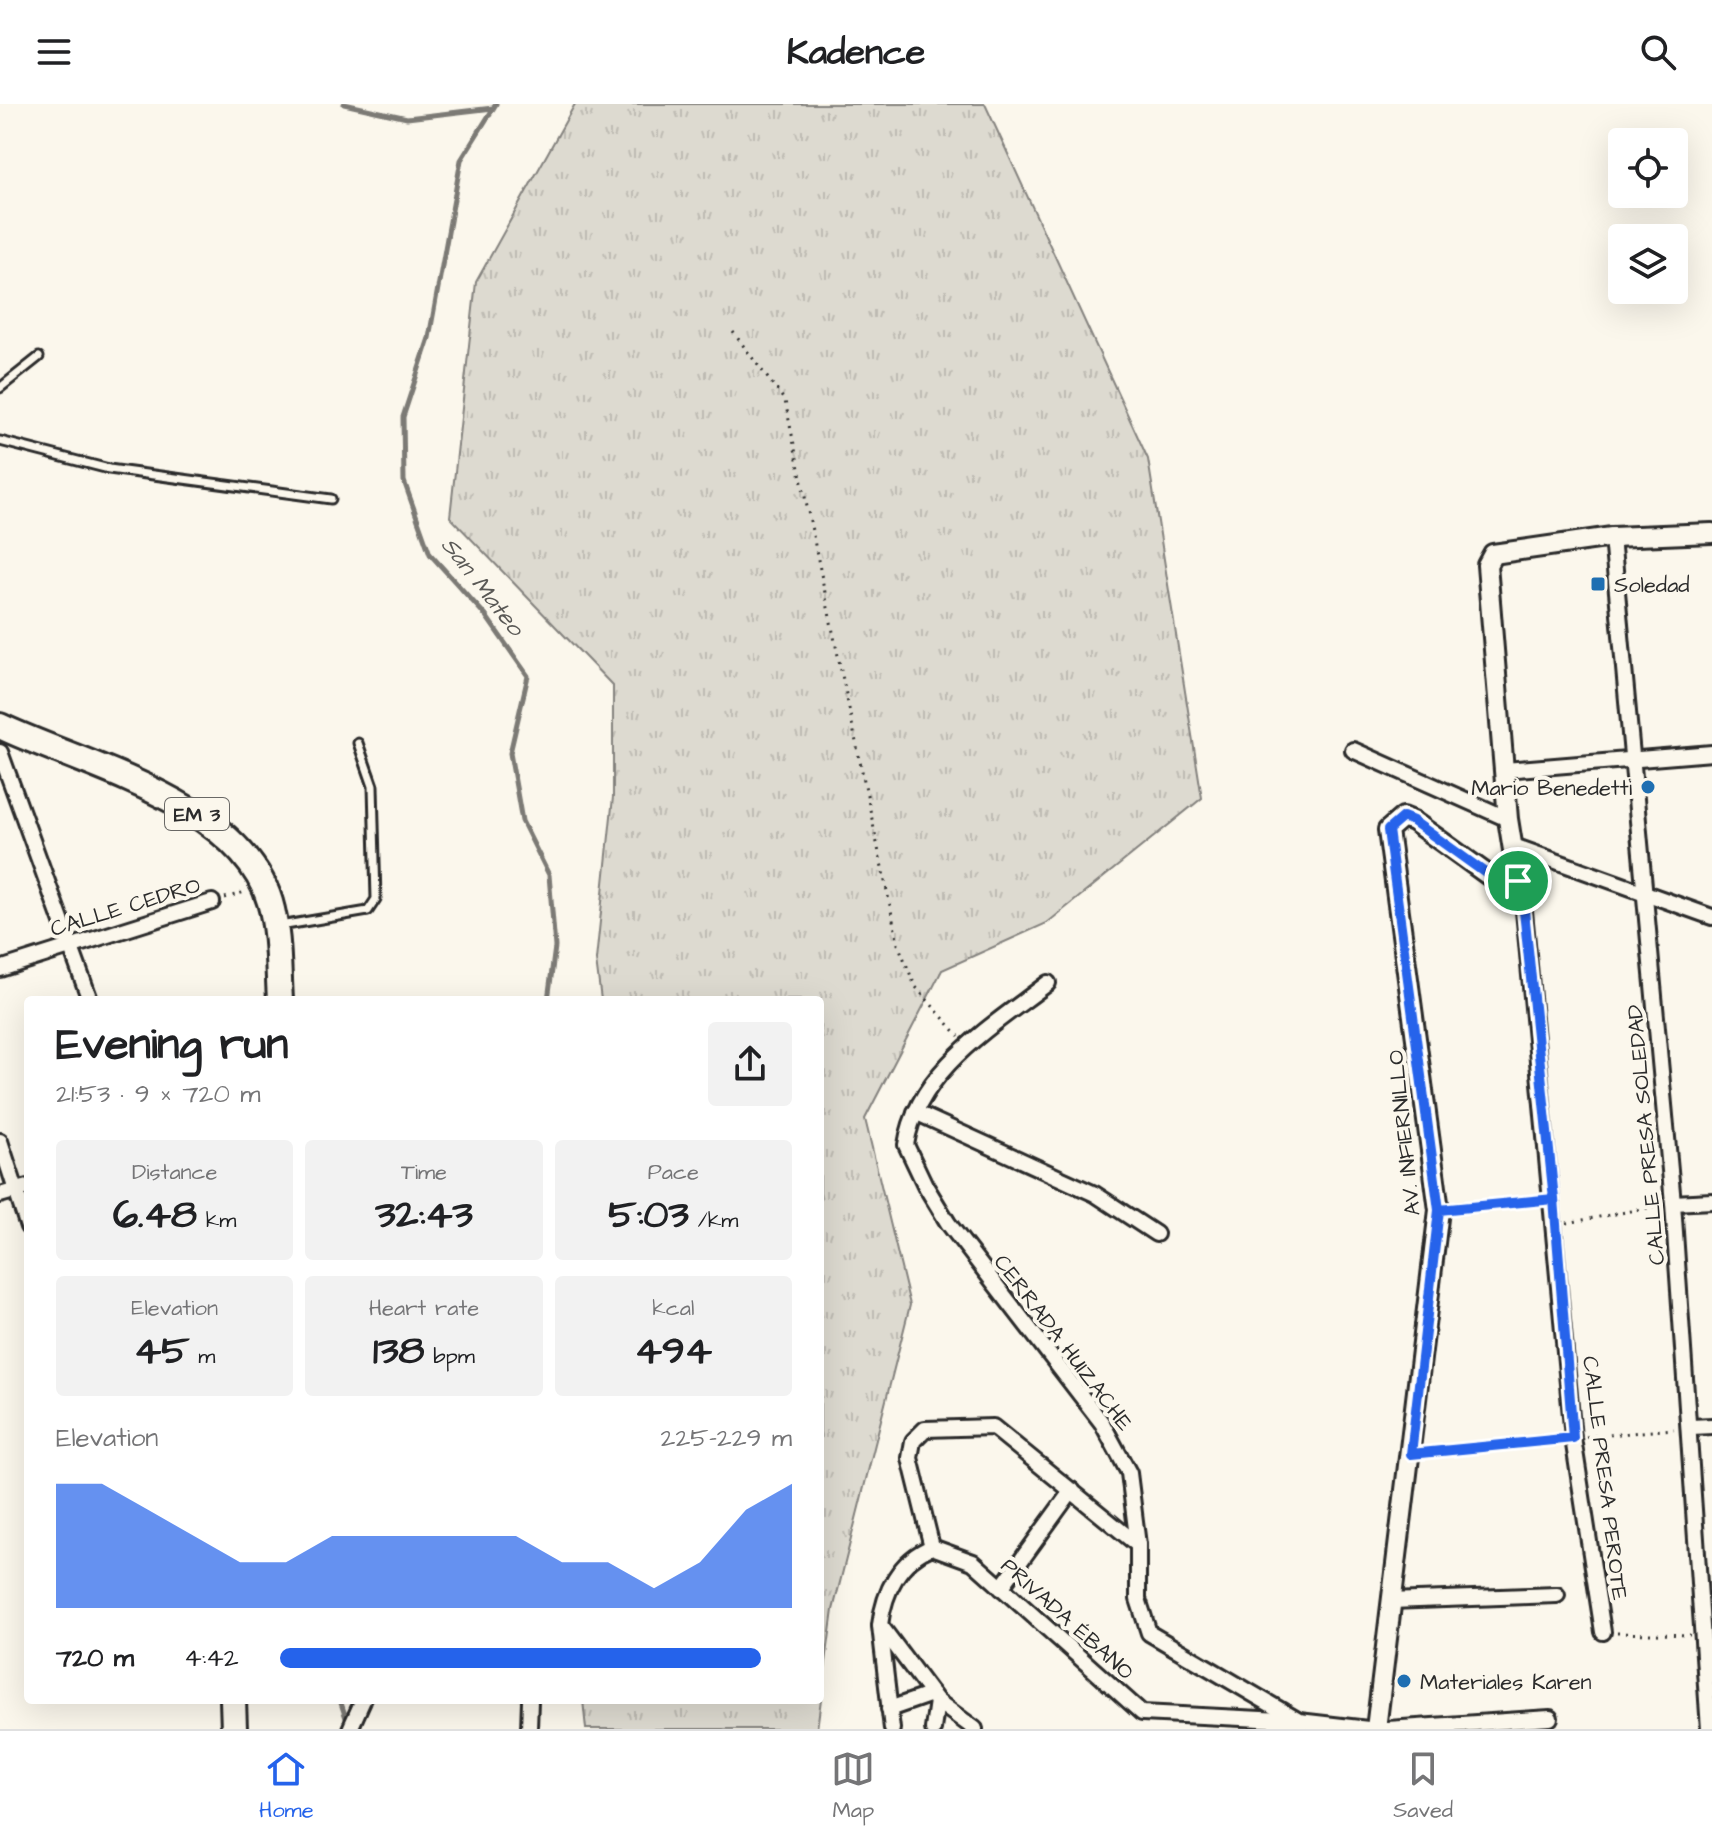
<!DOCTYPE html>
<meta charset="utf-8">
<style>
body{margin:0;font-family:"Architects Daughter",sans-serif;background:#f2f2f2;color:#202124;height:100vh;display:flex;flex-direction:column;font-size:30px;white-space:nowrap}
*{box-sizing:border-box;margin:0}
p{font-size:26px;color:#757577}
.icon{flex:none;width:44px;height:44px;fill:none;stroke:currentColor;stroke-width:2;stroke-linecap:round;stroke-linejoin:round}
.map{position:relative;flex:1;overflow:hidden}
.sheet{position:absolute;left:24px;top:892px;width:800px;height:708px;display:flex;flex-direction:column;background:#fff;border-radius:8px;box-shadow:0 8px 32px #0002}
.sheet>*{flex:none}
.controls{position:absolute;left:1608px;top:24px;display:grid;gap:16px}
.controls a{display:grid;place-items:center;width:80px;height:80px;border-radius:8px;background:#fff;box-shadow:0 8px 32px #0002;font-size:40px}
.pin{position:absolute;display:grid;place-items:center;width:68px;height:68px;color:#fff;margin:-34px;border:4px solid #fff;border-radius:50%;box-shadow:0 2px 8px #0007}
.round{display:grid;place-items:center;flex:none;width:84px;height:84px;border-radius:8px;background:#f2f2f2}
.head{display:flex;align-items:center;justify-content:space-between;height:136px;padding:0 32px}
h1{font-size:44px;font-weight:700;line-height:60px}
.stats{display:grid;grid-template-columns:repeat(3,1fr);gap:12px;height:136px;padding:8px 32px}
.stats div{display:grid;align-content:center;border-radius:8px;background:#f2f2f2;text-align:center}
.stats b{font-size:40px;font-weight:700}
.stats small{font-size:22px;font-weight:400}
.stats p{font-size:22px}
.chart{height:224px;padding:16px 32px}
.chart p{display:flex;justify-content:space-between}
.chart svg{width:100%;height:144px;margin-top:8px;fill:#2563eb;opacity:.7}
ul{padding:0 32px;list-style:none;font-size:26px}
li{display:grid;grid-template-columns:128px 96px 1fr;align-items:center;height:60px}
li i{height:20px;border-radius:10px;background:#2563eb}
header{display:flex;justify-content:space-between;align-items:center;height:104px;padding:0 32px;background:#fff;font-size:36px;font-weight:700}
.tab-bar{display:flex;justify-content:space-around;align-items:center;height:112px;border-top:2px solid #e0e0e0;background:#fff;font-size:22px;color:#757577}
.tab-bar a{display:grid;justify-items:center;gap:4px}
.tab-bar .active{color:#2563eb}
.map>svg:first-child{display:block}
.grass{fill:url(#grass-tufts);stroke:#84827e;stroke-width:2}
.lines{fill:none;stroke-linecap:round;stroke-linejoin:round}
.stream{stroke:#7b7a75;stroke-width:5}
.service-casing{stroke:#2b2b2b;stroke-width:13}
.minor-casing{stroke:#2b2b2b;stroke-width:20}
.tertiary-casing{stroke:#2b2b2b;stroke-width:24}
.primary-casing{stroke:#2b2b2b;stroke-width:30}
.path{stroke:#2b2b2b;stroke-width:3;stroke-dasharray:2 6;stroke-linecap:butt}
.service{stroke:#fbf7ec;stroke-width:7}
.minor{stroke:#fbf7ec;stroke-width:14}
.tertiary{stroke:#fbf7ec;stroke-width:18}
.primary{stroke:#fbf7ec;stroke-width:24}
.route-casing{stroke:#fff;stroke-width:16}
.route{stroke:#2563eb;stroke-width:10}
.poi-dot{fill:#1f6fb2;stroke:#fbf7ec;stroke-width:3}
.labels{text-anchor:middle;stroke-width:8;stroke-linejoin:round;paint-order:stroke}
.shield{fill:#fbf7ec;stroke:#696865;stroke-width:2}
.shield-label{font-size:20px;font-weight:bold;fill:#2b2b2b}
.poi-label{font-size:22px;fill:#2b2b2b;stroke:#fbf7ec;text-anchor:start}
.street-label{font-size:22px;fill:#2b2b2b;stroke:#fbf7ec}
.water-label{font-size:24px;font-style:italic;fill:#5a5956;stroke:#fbf7ec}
</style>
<header><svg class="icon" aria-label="menu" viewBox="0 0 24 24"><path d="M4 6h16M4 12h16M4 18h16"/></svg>Kadence<svg class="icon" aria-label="search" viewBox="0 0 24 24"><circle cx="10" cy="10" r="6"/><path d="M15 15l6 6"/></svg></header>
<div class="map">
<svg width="1712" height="1625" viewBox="0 0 1712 1625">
<defs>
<pattern id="grass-tufts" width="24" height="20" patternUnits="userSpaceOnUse" patternTransform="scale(2)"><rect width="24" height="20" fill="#dddad0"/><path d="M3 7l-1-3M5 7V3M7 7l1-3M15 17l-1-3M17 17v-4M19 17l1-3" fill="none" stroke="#bebbb3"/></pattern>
</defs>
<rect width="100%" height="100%" fill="#fbf7ec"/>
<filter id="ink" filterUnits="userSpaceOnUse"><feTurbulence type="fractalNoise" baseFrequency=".0125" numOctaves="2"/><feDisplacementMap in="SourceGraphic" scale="16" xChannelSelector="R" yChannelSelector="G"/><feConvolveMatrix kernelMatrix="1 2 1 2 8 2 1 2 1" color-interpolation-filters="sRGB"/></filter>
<g filter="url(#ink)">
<!-- grass -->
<polygon class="grass" points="575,0 985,0 1148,355 1202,694 1047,819 942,866 865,1015 910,1201 833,1506 817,1625 586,1625 583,1596 820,1596 820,896 601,896 596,856 613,693 613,582 450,413 476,178"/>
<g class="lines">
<!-- stream -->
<g class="stream">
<polyline points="344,0 407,14 493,4"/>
<polyline points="496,0 461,56 429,234 403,313 404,377 430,450 486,512 528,572 510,649 522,717 549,771 555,843 548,896"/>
<polyline points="340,1596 348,1620"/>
</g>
<!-- service casing -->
<g class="service-casing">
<g id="service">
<polyline points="0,284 39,253"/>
<polyline points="0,337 109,365 331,395"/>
<polyline points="280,822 368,807 376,795 373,682 358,639"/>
</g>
</g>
<!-- minor casing -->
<g class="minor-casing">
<g id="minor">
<polyline points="1612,433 1673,1099 1709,1625"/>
<polyline points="1353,646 1508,715"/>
<polyline points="0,648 90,896"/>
<polyline points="1505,666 1712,649"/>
<polyline points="1511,741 1712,813"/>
<polyline points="1518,777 1524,807 1573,1334 1603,1528"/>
<polyline points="0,865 212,798"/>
<path d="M1048,879C994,921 917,966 906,1041L925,1081L948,1119L1102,1319L1129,1369L1138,1441V1495L1149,1529L1299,1617"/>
<polyline points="915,1008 1095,1090 1156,1130"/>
<polyline points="0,1037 28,1123"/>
<polyline points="0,1091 28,1083"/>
<polyline points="1673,1099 1712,1097"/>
<polyline points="1691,1323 1712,1322"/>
<polyline points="932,1443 910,1354 913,1337 925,1325 993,1323 1138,1441"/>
<polyline points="1001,1484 1072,1386"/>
<polyline points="1390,1497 1557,1491"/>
<polyline points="880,1522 892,1625"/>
<polyline points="889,1605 932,1590"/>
<polyline points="350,1625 363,1596"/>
<polyline points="529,1625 530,1596"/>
<polyline points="933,1625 937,1597"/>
<path d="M975,1625L937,1597L880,1521C884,1488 899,1456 932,1443L973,1458L1142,1609L1299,1617L1368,1625"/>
<polyline points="1388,1625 1550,1614"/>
</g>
</g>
<!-- tertiary casing -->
<g class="tertiary-casing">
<polyline id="tertiary" points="1376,1625 1439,1106 1388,726 1403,713 1413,717 1495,776 1518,777 1508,715 1487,461 1493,450 1612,433 1712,429"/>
</g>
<!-- primary casing -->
<g class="primary-casing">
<g id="primary">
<path d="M0,622C84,662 240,698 270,798C279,828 278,865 280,896"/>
<polyline points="233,1596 234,1625"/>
</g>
</g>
<!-- path -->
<g class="path">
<polyline points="733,228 785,297 898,840 915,882 959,932"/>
<polyline points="225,794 245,788"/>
<polyline points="1455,1104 1535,1096"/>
<polyline points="1567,1119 1658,1102"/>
<polyline points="1586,1333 1674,1325"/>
<polyline points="1427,1348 1558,1336"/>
<polyline points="1617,1529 1690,1531"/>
</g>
<!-- service -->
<use href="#service" class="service"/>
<!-- minor -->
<use href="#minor" class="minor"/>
<!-- tertiary -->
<use href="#tertiary" class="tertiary"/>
<!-- primary -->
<use href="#primary" class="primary"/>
</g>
</g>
<g class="lines" filter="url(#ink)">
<!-- route casing -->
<g class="route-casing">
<polyline id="route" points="1518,777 1524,807 1554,1095 1439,1106 1411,1350 1573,1334 1554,1095 1439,1106 1388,726 1403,713 1413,717 1495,776 1518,777"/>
</g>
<!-- route -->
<use href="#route" class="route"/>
</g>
<!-- markers -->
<g class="poi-dot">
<rect x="1590" y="472" width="16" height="16" rx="4"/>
<circle cx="1648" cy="683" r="8"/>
<circle cx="1404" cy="1577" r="8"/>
</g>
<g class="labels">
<!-- shield labels -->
<rect class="shield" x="165" y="694" width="64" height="32" rx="6"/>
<g class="shield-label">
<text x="197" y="717">EM 3</text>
</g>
<!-- poi labels -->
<g class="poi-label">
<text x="1614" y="488">Soledad</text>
<text x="1632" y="691" text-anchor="end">Mario Benedetti</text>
<text x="1420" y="1585">Materiales Karen</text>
</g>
<!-- street labels -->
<g class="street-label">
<text transform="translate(125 802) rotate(-17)" y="8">CALLE CEDRO</text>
<text transform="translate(1403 1029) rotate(-96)" y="8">AV. INFIERNILLO</text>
<text transform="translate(1645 1031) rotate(-95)" y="8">CALLE PRESA SOLEDAD</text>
<text transform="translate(1064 1238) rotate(53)" y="8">CERRADA HUIZACHE</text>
<text transform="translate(1606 1374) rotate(83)" y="8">CALLE PRESA PEROTE</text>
<text transform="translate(1068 1514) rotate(42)" y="8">PRIVADA ÉBANO</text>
</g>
<!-- water labels -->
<g class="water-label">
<text transform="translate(483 482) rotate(52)" y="8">San Mateo</text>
</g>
</g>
</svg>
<div class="controls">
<a><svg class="icon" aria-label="locate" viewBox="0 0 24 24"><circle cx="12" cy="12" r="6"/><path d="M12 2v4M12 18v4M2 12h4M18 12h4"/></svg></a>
<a><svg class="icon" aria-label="layers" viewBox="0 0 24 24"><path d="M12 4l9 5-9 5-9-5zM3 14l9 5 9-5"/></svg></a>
</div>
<div class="pin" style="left:1518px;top:777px;background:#1e9e55"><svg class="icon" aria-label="arrive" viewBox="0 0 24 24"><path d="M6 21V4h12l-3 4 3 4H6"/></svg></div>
<section class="sheet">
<div class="head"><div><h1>Evening run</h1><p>21:53 · 9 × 720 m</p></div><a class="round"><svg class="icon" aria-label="share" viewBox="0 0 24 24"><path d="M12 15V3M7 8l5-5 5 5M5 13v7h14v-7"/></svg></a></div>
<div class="stats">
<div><p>Distance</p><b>6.48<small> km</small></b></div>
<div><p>Time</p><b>32:43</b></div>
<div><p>Pace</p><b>5:03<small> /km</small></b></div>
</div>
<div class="stats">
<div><p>Elevation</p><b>45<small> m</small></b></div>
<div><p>Heart rate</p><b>138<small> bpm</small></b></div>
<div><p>kcal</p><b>494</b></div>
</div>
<div class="chart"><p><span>Elevation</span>225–229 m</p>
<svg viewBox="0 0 160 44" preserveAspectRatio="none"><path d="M0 44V6L10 6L20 14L30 22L40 30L50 30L60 22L70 22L80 22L90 22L100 22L110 30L120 30L130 38L140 30L150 14L160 6V44z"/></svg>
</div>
<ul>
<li><b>720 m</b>4:42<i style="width:94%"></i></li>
</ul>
</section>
</div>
<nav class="tab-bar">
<a class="active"><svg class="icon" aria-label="home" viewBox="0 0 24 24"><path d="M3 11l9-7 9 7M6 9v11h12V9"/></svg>Home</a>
<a><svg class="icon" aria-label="map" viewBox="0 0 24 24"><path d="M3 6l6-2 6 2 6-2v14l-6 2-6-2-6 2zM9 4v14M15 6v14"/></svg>Map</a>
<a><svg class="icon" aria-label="saved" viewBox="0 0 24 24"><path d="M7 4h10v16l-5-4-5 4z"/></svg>Saved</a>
</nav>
